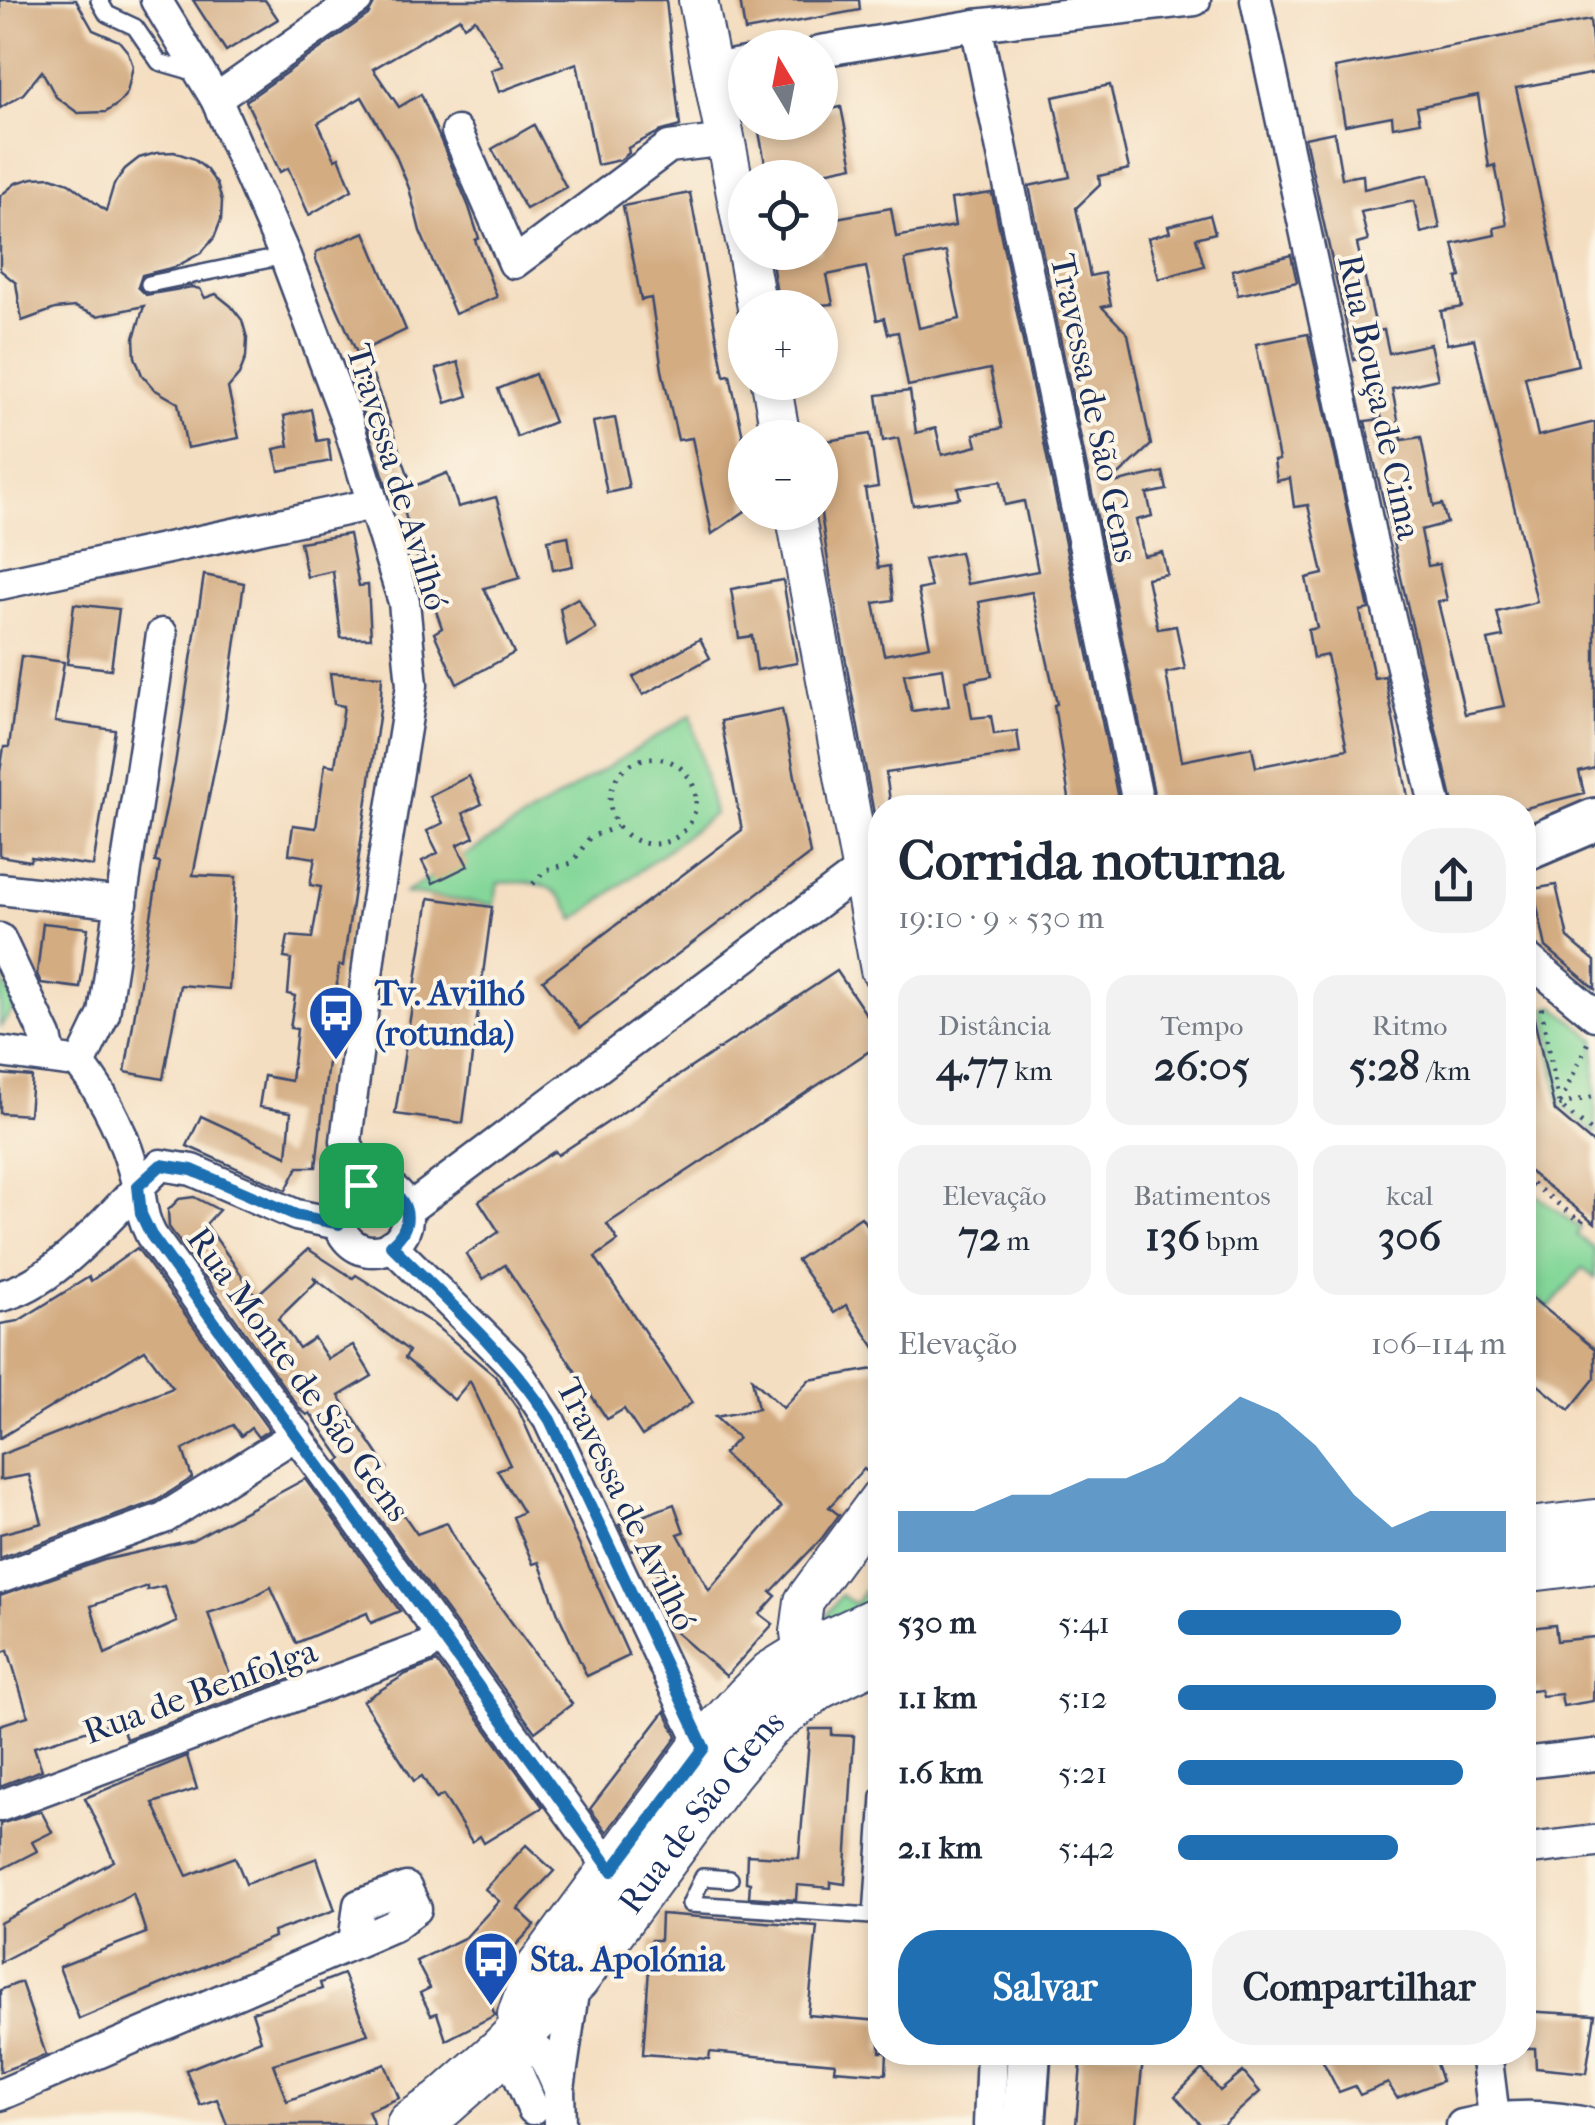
<!DOCTYPE html>
<html lang="pt">
<meta charset="utf-8">
<style>
body{margin:0;font-family:"IM FELL French Canon",serif;background:#f2f2f3;color:#1f2937;height:100vh;display:flex;flex-direction:column;font-size:38px;white-space:nowrap}
*{box-sizing:border-box;margin:0}
p{font-size:32px;color:#747a83}
.icon{flex:none;width:55px;height:55px;fill:none;stroke:currentColor;stroke-width:2;stroke-linecap:round;stroke-linejoin:round}
.map{position:relative;flex:1;overflow:hidden}
.panel{position:absolute;left:868px;top:795px;width:668px;height:1270px;display:flex;flex-direction:column;background:#fff;border-radius:40px;box-shadow:0 5px 15px #0003}
.panel>*{flex:none}
.needle{width:65px;rotate:350deg}
.buttons{position:absolute;left:728px;top:30px;display:grid;gap:20px}
.buttons a{display:grid;place-items:center;width:110px;height:110px;border-radius:50%;background:#fff;box-shadow:0 5px 15px #0003;font-size:50px}
.pin{position:absolute;display:grid;place-items:center;width:85px;height:85px;color:#fff;margin:-42px;border-radius:20px;box-shadow:0 5px 15px #0006}
.round{display:grid;place-items:center;flex:none;width:105px;height:105px;border-radius:40px;background:#f2f2f3}
.overview{display:flex;align-items:center;justify-content:space-between;height:170px;padding:0 30px}
h1{font-size:55px;font-weight:700;line-height:75px}
.metrics{display:grid;grid-template-columns:repeat(3,1fr);gap:15px;height:170px;padding:10px 30px}
.metrics div{display:grid;align-content:center;border-radius:25px;background:#f2f2f3;text-align:center}
.metrics b{font-size:42px;font-weight:700}
.metrics small{font-size:28px;font-weight:400}
.metrics p{font-size:28px}
.chart{height:280px;padding:20px 30px}
.chart p{display:flex;justify-content:space-between}
.chart svg{width:100%;height:180px;margin-top:10px;fill:#1f6fb2;opacity:.7}
.button{display:flex;gap:20px;margin-top:auto;padding:20px 30px}
.button a{flex:1;height:115px;border-radius:40px;background:#1f6fb2;color:#fff;font-size:40px;font-weight:700;line-height:115px;text-align:center}
.button a+a{background:#f2f2f3;color:#1f2937}
ul{padding:0 30px;list-style:none;font-size:32px}
li{display:grid;grid-template-columns:160px 120px 1fr;align-items:center;height:75px}
li i{height:25px;border-radius:12px;background:#1f6fb2}
.map>svg:first-child{display:block}
.green{fill:#84d799;stroke:#50837c;stroke-width:2.5}
.building{fill:#d3ac82;fill-rule:evenodd}
.lines{fill:none;stroke-linecap:round;stroke-linejoin:round}
.service-casing{stroke:#3c496d;stroke-width:20}
.minor-casing{stroke:#3c496d;stroke-width:35}
.tertiary-casing{stroke:#3c496d;stroke-width:42}
.secondary-casing{stroke:#3c496d;stroke-width:48}
.primary-casing{stroke:#3c496d;stroke-width:52}
.path{stroke:#3c496d;stroke-width:5;stroke-dasharray:2.5 8;stroke-linecap:butt}
.service{stroke:#fff;stroke-width:15}
.minor{stroke:#fff;stroke-width:30}
.tertiary{stroke:#fff;stroke-width:38}
.secondary{stroke:#fff;stroke-width:42}
.primary{stroke:#fff;stroke-width:48}
.route-casing{stroke:#fff;stroke-width:20}
.route{stroke:#1f6fb2;stroke-width:12}
.labels{text-anchor:middle;stroke-width:8;stroke-linejoin:round;paint-order:stroke}
.street-label{font-size:35px;fill:#1b2f5e;stroke:#fcf5e5}
.transit-label{font-size:35px;font-weight:bold;fill:#164399;stroke:#fcf5e5;text-anchor:start}
</style>
<div class="map">
<svg width="1595" height="2125" viewBox="0 0 1595 2125">
<rect width="100%" height="100%" fill="#fcf5e5"/>
<filter id="ink" filterUnits="userSpaceOnUse"><feTurbulence type="fractalNoise" baseFrequency=".01" numOctaves="2"/><feDisplacementMap in="SourceGraphic" scale="20" xChannelSelector="R" yChannelSelector="G"/><feConvolveMatrix kernelMatrix="1 2 1 2 8 2 1 2 1" color-interpolation-filters="sRGB"/></filter>
<filter id="wash" filterUnits="userSpaceOnUse"><feTurbulence type="fractalNoise" baseFrequency=".0048" numOctaves="4" result="noise"/><feDisplacementMap in="SourceGraphic" scale="40" xChannelSelector="R" yChannelSelector="G"/><feGaussianBlur stdDeviation="2.25" result="paint"/><feColorMatrix in="noise" values="0 0 0 0 0 0 0 0 0 0 0 0 0 0 0 0 0 1.4 0 .05"/><feComposite in="paint" operator="in"/></filter>
<g filter="url(#wash)">
<rect width="100%" height="100%" fill="#f4dec1"/>
<!-- green -->
<g class="green">
<path d="M691,715L714,814L575,920C558,881 536,881 498,883L494,905L405,893Z"/>
<polygon points="0,976 16,1006 0,1027"/>
<polygon points="1555,1006 1595,1039 1595,1134 1559,1105 1546,1008"/>
<polygon points="1523,1185 1580,1228 1577,1235 1595,1250 1595,1278 1582,1268 1549,1308 1523,1288"/>
<polygon points="880,1569 880,1608 822,1621 841,1595 855,1604"/>
</g>
<g id="blocks">
<!-- building -->
<g class="building">
<polygon points="0,0 76,0 93,30 119,41 128,52 133,66 127,93 118,104 106,112 78,113 56,97 42,71 23,94 0,108"/>
<polygon points="193,0 265,0 278,19 226,51"/>
<polygon points="376,0 666,0 680,126 659,132 628,148 629,153 620,160 597,165 577,63 499,92 491,70 503,66 475,19 464,26 460,18 373,69 399,107 421,94 469,207 479,238 475,240 497,297 455,314 420,231 409,188 395,154 362,97 318,123 335,159 339,157 352,190 309,215 288,168 280,172 246,101 368,15"/>
<polygon points="740,0 859,0 860,10 745,31"/>
<polygon points="1590,20 1595,73 1516,88 1578,365 1525,377 1538,436 1595,422 1595,768 1579,772 1584,793 1526,808 1454,808 1365,421 1382,419 1365,357 1354,360 1305,138 1334,132 1342,178 1363,175 1364,189 1429,174 1440,228 1421,233 1414,201 1361,212 1368,241 1357,244 1377,331 1384,330 1389,353 1430,344 1438,379 1392,389 1402,440 1421,437 1434,506 1442,504 1447,523 1421,530 1428,566 1439,564 1447,600 1438,602 1465,714 1504,706 1488,640 1503,637 1497,612 1537,602 1474,339 1447,344 1441,311 1462,307 1457,278 1461,277 1453,244 1495,235 1494,228 1507,225 1495,165 1489,167 1478,95 1417,107 1420,122 1393,127 1392,116 1345,125 1335,68"/>
<polygon points="1110,85 1129,169 1099,176 1100,185 1076,208 1090,276 1104,273 1111,305 1102,307 1128,334 1151,445 1109,484 1163,472 1167,490 1147,494 1152,516 1136,520 1144,556 1162,552 1167,574 1147,578 1158,629 1176,626 1185,669 1166,673 1182,761 1252,747 1256,767 1347,749 1327,655 1313,658 1308,630 1317,628 1306,578 1323,574 1308,505 1294,507 1290,478 1277,481 1274,461 1279,460 1256,344 1308,334 1369,609 1360,611 1374,678 1385,676 1410,808 1252,808 1250,798 1201,808 1157,808 1029,186 1070,177 1053,97"/>
<polygon points="841,107 853,166 795,178 768,178 757,122 820,122 820,111"/>
<polygon points="534,125 566,187 526,209 492,149"/>
<polygon points="174,152 192,158 206,169 217,184 222,201 221,220 214,238 201,253 175,267 142,275 138,287 146,295 192,287 200,289 205,298 216,294 231,306 242,320 247,338 246,357 239,375 228,388 239,438 187,448 178,403 154,389 142,375 135,357 134,338 144,306 97,316 75,307 55,309 22,321 16,283 0,270 0,196 16,183 33,178 52,177 69,183 106,211 114,184 125,169 139,158 156,153"/>
<polygon points="690,193 724,376 730,375 745,447 745,511 712,534 692,438 678,440 662,370 651,298 641,300 623,206"/>
<path d="M992,193L1120,808H1077L1076,803L1070,804L1054,705L1057,704L1032,592L979,602L992,676L966,681L972,718L991,716L994,734L1017,731L1020,753L886,773L891,808H880V847L830,575L820,507V442L870,434L878,487L865,489L878,568L889,566L893,600L874,603L884,655L930,646L918,590L931,587L924,559L960,552L967,584L1038,571L1024,501L1005,505L1001,481L958,488L960,498L913,505L898,438L883,441L877,395L910,391L916,433L936,428L942,455L977,446L974,434L1002,428L990,369L908,386L898,332L888,334L884,318L877,320L866,267L827,275L833,304L779,308L771,256L820,252V221L891,208L896,237L955,226L951,199ZM946,252L960,319L919,328L905,260ZM943,668L949,706L912,711L904,674Z"/>
<polygon points="1210,215 1215,233 1196,238 1204,266 1159,279 1148,238 1170,232 1168,226"/>
<polygon points="365,232 406,330 357,353 316,260 316,252"/>
<polygon points="1291,255 1297,282 1238,295 1232,270"/>
<polygon points="458,362 468,396 446,403 436,369"/>
<polygon points="535,374 554,422 517,437 498,389"/>
<polygon points="373,376 409,477 387,487 353,384"/>
<polygon points="311,409 317,441 328,439 331,461 279,471 274,449 289,446 284,416"/>
<polygon points="615,418 629,488 607,493 593,422"/>
<polygon points="447,473 458,507 496,497 520,578 484,588 514,653 457,684 434,633 442,628 416,554 399,492"/>
<polygon points="349,534 359,586 368,585 371,638 341,638 333,571 307,577 300,542"/>
<polygon points="568,536 573,566 553,570 548,540"/>
<polygon points="204,575 244,583 225,718 193,875 236,877 229,989 180,985 163,1079 125,1072 160,863 155,862 175,764"/>
<polygon points="783,580 797,663 757,670 752,636 739,638 731,589"/>
<polygon points="578,598 596,629 567,646 560,608"/>
<polygon points="74,604 119,609 111,669 67,664"/>
<polygon points="700,639 710,658 643,695 633,677"/>
<polygon points="21,656 64,662 55,722 115,730 93,866 31,857 30,861 0,856 0,772 4,747 9,747"/>
<polygon points="330,673 382,676 380,710 343,966 339,965 316,1167 298,1167 286,1190 187,1146 201,1116 287,1156 291,1112 259,1107 264,1076 291,1081 297,1029 290,1028 295,996 288,994 291,959 284,958 288,936 312,938 321,887 310,885 315,858 289,854 293,825 316,828 325,764 335,766 344,706 334,704"/>
<polygon points="782,709 810,854 580,1028 543,980 742,830 721,721"/>
<polygon points="469,776 482,804 463,813 474,837 457,845 468,866 433,883 422,861 438,853 427,831 443,823 429,796"/>
<polygon points="1556,885 1568,938 1595,961 1595,989 1546,947 1533,889"/>
<polygon points="429,898 492,907 463,1123 395,1114"/>
<polygon points="43,923 88,928 80,988 41,983 37,974"/>
<polygon points="837,971 880,1035 880,1044 607,1224 618,1241 595,1257 692,1403 642,1436 624,1409 607,1419 505,1265 483,1279 466,1254 499,1232 479,1201 555,1151 558,1155"/>
<polygon points="1530,1001 1555,1111 1595,1145 1595,1223 1522,1166 1522,1002"/>
<polygon points="0,1074 32,1077 29,1115 0,1113"/>
<polygon points="194,1197 219,1210 206,1224 256,1296 308,1249 353,1278 356,1275 432,1323 495,1376 519,1411 629,1656 587,1676 559,1616 539,1562 533,1564 513,1517 523,1512 497,1470 510,1465 470,1381 454,1400 405,1358 409,1351 313,1277 316,1282 278,1319 299,1348 314,1338 328,1359 353,1345 372,1376 339,1396 387,1468 376,1475 417,1534 447,1523 470,1566 572,1704 535,1732 338,1462 342,1459 310,1413 307,1415 300,1409 169,1227 168,1210 179,1199"/>
<polygon points="861,1217 880,1245 880,1355 846,1305 834,1313 797,1260"/>
<polygon points="137,1248 269,1430 258,1437 251,1428 241,1436 233,1425 183,1450 192,1478 156,1501 0,1558 0,1534 42,1523 29,1475 0,1480 0,1455 173,1388 145,1350 0,1438 0,1324 18,1321 89,1277 91,1281"/>
<polygon points="1522,1290 1595,1349 1595,1378 1569,1410 1522,1372"/>
<polygon points="880,1368 880,1475 872,1476 864,1469 829,1507 839,1515 822,1538 771,1592 776,1596 760,1614 773,1624 726,1676 664,1622 660,1612 671,1599 643,1547 631,1551 619,1525 674,1504 684,1532 678,1534 709,1590 781,1507 723,1454 738,1438 715,1417 758,1409 752,1379 783,1408 809,1380"/>
<path d="M305,1479L400,1611L371,1623L367,1613L296,1643L271,1587L245,1601L208,1613L231,1678L286,1659L292,1677L126,1739L120,1720L34,1747L42,1770L0,1786V1725L28,1716L8,1650L0,1653V1596L104,1560L192,1540ZM147,1586V1590L164,1586L177,1622L105,1654L91,1606Z"/>
<polygon points="1555,1625 1557,1641 1595,1637 1593,1701 1563,1706 1561,1694 1542,1696 1540,1689 1522,1691 1522,1629"/>
<polygon points="437,1662 543,1807 484,1843 480,1836 472,1842 443,1795 436,1799 422,1776 414,1781 363,1701 406,1674"/>
<polygon points="665,1711 677,1737 607,1832 590,1809"/>
<polygon points="810,1729 832,1729 832,1735 854,1736 845,1884 831,1882 831,1888 797,1885 796,1900 749,1897 750,1883 746,1882 747,1855 799,1858"/>
<polygon points="187,1756 197,1789 153,1803 187,1876 235,1857 246,1884 317,1858 335,1910 273,1932 274,1937 79,2019 59,1967 146,1933 133,1893 0,1962 0,1923 114,1861 85,1798"/>
<polygon points="41,1811 52,1832 32,1842 37,1851 0,1870 0,1824"/>
<polygon points="526,1845 554,1871 518,1909 535,1925 481,1982 495,2015 446,2040 437,2013 431,2015 420,1993 430,1988 416,1961 466,1937 499,1901 485,1889"/>
<polygon points="661,1914 817,1926 808,2015 880,2021 880,2052 887,2052 886,2074 834,2070 835,2063 710,2052 709,2059 643,2054 651,1940 660,1940"/>
<polygon points="343,1974 368,2034 273,2064 287,2101 385,2064 399,2098 368,2111 374,2125 227,2125 217,2099 200,2105 186,2070 261,2040 252,2012 322,1989 320,1983"/>
<polygon points="21,1982 46,2055 0,2072 0,1990"/>
<polygon points="1522,2011 1595,2015 1586,2073 1536,2068 1535,2048 1522,2048"/>
<polygon points="1082,2052 1139,2052 1139,2059 1143,2059 1136,2125 1076,2125"/>
<polygon points="1318,2052 1432,2052 1442,2081 1397,2098 1388,2083 1360,2095 1355,2086 1339,2092"/>
<polygon points="1202,2069 1220,2091 1243,2072 1260,2092 1223,2125 1201,2125 1175,2096"/>
</g>
</g>
</g>
<g filter="url(#ink)">
<use href="#blocks" fill-opacity="0" stroke="#3c496d" stroke-width="2.5"/>
<g class="lines">
<!-- service casing -->
<g class="service-casing">
<g id="service">
<polyline points="99,0 107,14 135,27 159,62 197,73"/>
<polyline points="149,284 285,256"/>
<polyline points="730,1879 703,1877 690,1904 872,1916 880,1796"/>
</g>
</g>
<!-- minor casing -->
<g class="minor-casing">
<g id="minor">
<polyline points="156,0 216,99 285,256 347,421 404,602 412,685 374,920 346,1141 361,1185"/>
<polyline points="1256,0 1372,543 1436,808"/>
<polyline points="976,25 1139,808"/>
<polyline points="820,51 976,25 1195,0"/>
<polyline points="713,69 745,63"/>
<polyline points="216,99 357,0"/>
<polyline points="457,132 514,263 669,147 727,140"/>
<polyline points="0,584 373,504"/>
<polyline points="0,889 122,903"/>
<polyline points="0,939 46,1037 51,1057"/>
<polyline points="1522,954 1595,1015"/>
<polyline points="0,1052 67,1061"/>
<path d="M80,1064C107,1099 126,1139 137,1183C143,1204 140,1213 151,1235L612,1871"/>
<polyline points="80,1064 104,1014 162,634"/>
<circle cx="373" cy="1217" r="34"/>
<polyline points="406,1211 860,871"/>
<polyline points="391,1245 511,1363 549,1420 703,1748 713,1757"/>
<path d="M0,1296C59,1284 117,1205 161,1165L192,1170L296,1215L339,1224"/>
<polyline points="0,1578 164,1518 297,1434"/>
<polyline points="1522,1763 1595,1755"/>
<polyline points="0,1806 426,1647"/>
<polyline points="1522,1850 1595,1841"/>
<polyline points="1486,2052 1494,2117"/>
<polyline points="0,2095 354,1943 393,1926 416,1909 406,1888 359,1905 354,1943"/>
<path d="M533,2109L516,2069L514,2037C545,2048 546,2061 559,2089"/>
<polyline points="560,2125 559,2089 575,1979"/>
<polyline points="989,2125 992,2052"/>
<path d="M1462,2125C1508,2114 1549,2114 1595,2125"/>
</g>
</g>
<!-- tertiary casing -->
<g class="tertiary-casing">
<g id="tertiary">
<polyline points="698,0 745,240"/>
<polyline points="747,252 757,308"/>
<polyline points="771,382 781,438"/>
<polyline points="795,512 880,970"/>
<polyline points="803,1656 800,1632 804,1601 880,1497"/>
</g>
</g>
<!-- secondary casing -->
<g class="secondary-casing">
<g id="secondary">
<polyline points="1522,851 1595,820"/>
<polyline points="1024,2125 1029,2052"/>
</g>
</g>
<!-- primary casing -->
<g class="primary-casing">
<g id="primary">
<polyline points="1522,1533 1595,1524"/>
<polyline points="1522,1568 1595,1559"/>
<polyline points="522,2015 536,1975 703,1748 748,1699 772,1675 803,1656 880,1620"/>
<path id="s1" d="M411,2125L441,2105L501,2052L575,1978L728,1771L764,1728L818,1685L880,1655"/>
</g>
</g>
<!-- path -->
<g class="path">
<circle cx="653" cy="801" r="43"/>
<polyline points="533,884 546,870 572,863 590,837 617,827"/>
<polyline points="1522,1010 1541,1006 1559,1105 1595,1134"/>
<polyline points="1560,1103 1589,1040"/>
<polyline points="1559,1105 1595,1096"/>
<polyline points="1524,1177 1581,1222 1585,1216"/>
</g>
<!-- service -->
<use href="#service" class="service"/>
<!-- minor -->
<use href="#minor" class="minor"/>
<!-- tertiary -->
<use href="#tertiary" class="tertiary"/>
<!-- secondary -->
<use href="#secondary" class="secondary"/>
<!-- primary -->
<use href="#primary" class="primary"/>
</g>
</g>
<g class="lines" filter="url(#ink)">
<!-- route casing -->
<g class="route-casing">
<path id="route" d="M161,1165L192,1170L296,1215L339,1224C343,1145 445,1200 391,1245C447,1301 507,1353 550,1420L704,1748L612,1871L151,1235L141,1214L138,1186Z"/>
</g>
<!-- route -->
<use href="#route" class="route"/>
</g>
<!-- icons -->
<defs>
<g id="bus-pin" transform="scale(2.875)"><path d="M0 17L-7.5 6A9.5 9.5 0 1 1 7.5 6Z" fill="#1a4fb4" stroke="#fcf5e5"/><path d="M-5-6H5V4H4V6H2V4H-2V6H-4V4H-5ZM-3.5-4V0h7V-4ZM-3.5 1.2v1.5H-2V1.2ZM2 1.2v1.5H3.5V1.2Z" fill="#fff"/></g>
</defs>
<g fill-rule="evenodd">
<use href="#bus-pin" x="336" y="1013"/>
<use href="#bus-pin" x="491" y="1959"/>
</g>
<g class="labels">
<!-- street labels -->
<g class="street-label">
<text transform="translate(1380 397) rotate(78)" y="12">Rua Bouça de Cima</text>
<text transform="translate(1095 408) rotate(78)" y="12">Travessa de São Gens</text>
<text transform="translate(398 477) rotate(73)" y="12">Travessa de Avilhó</text>
<text transform="translate(299 1374) rotate(54)" y="12">Rua Monte de São Gens</text>
<text transform="translate(627 1504) rotate(64)" y="12">Travessa de Avilhó</text>
<text transform="translate(200 1691) rotate(-20)" y="12">Rua de Benfolga</text>
<text dy="12" stroke="none"><textPath href="#s1" startOffset="430">Rua de São Gens</textPath></text>
</g>
<!-- transit labels -->
<g class="transit-label">
<text x="375" y="1005">Tv. Avilhó<tspan x="375" dy="40">(rotunda)</tspan></text>
<text x="530" y="1971">Sta. Apolónia</text>
</g>
</g>
</svg>
<div class="buttons">
<a><svg class="needle" viewBox="-14 -14 28 28"><path d="M0-13l5 13h-10z" fill="#e53935"/><path d="M0 13l5-13h-10z" fill="#747a83"/></svg></a>
<a><svg class="icon" aria-label="locate" viewBox="0 0 24 24"><circle cx="12" cy="12" r="6"/><path d="M12 2v4M12 18v4M2 12h4M18 12h4"/></svg></a>
<a>+</a>
<a>−</a>
</div>
<div class="pin" style="left:361px;top:1185px;background:#1e9e55"><svg class="icon" aria-label="arrive" viewBox="0 0 24 24"><path d="M6 21V4h12l-3 4 3 4H6"/></svg></div>
<section class="panel">
<div class="overview"><div><h1>Corrida noturna</h1><p>19:10 · 9 × 530 m</p></div><a class="round"><svg class="icon" aria-label="share" viewBox="0 0 24 24"><path d="M12 15V3M7 8l5-5 5 5M5 13v7h14v-7"/></svg></a></div>
<div class="metrics">
<div><p>Distância</p><b>4.77<small> km</small></b></div>
<div><p>Tempo</p><b>26:05</b></div>
<div><p>Ritmo</p><b>5:28<small> /km</small></b></div>
</div>
<div class="metrics">
<div><p>Elevação</p><b>72<small> m</small></b></div>
<div><p>Batimentos</p><b>136<small> bpm</small></b></div>
<div><p>kcal</p><b>306</b></div>
</div>
<div class="chart"><p><span>Elevação</span>106–114 m</p>
<svg viewBox="0 0 160 44" preserveAspectRatio="none"><path d="M0 44V34L10 34L20 34L30 30L40 30L50 26L60 26L70 22L80 14L90 6L100 10L110 18L120 30L130 38L140 34L150 34L160 34V44z"/></svg>
</div>
<ul>
<li><b>530 m</b>5:41<i style="width:68%"></i></li>
<li><b>1.1 km</b>5:12<i style="width:97%"></i></li>
<li><b>1.6 km</b>5:21<i style="width:87%"></i></li>
<li><b>2.1 km</b>5:42<i style="width:67%"></i></li>
</ul>
<div class="button"><a>Salvar</a><a>Compartilhar</a></div>
</section>
</div>
